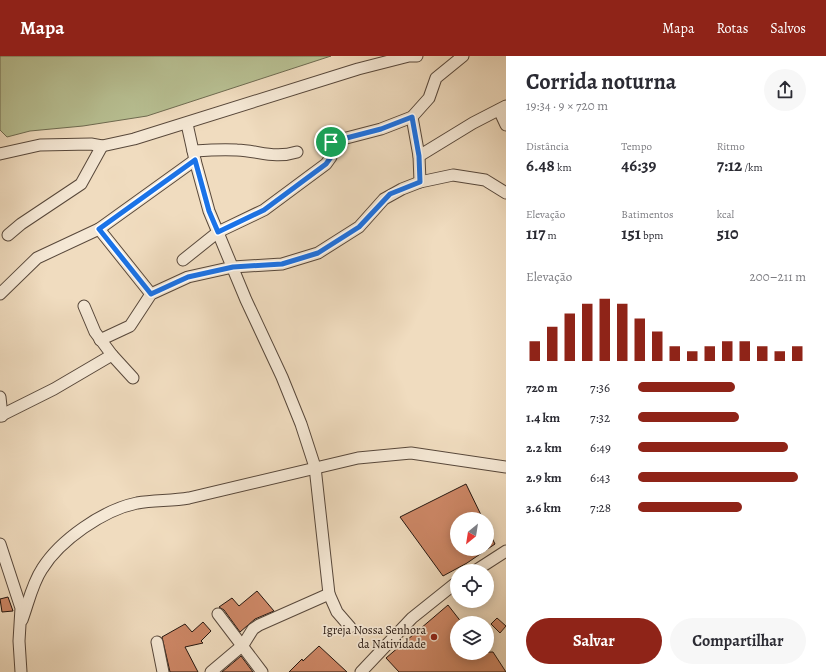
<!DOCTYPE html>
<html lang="pt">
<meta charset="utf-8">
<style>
body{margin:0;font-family:Alegreya,serif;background:#f7f7f7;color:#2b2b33;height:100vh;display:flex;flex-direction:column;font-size:15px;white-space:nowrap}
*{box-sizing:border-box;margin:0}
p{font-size:13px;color:#7c7c81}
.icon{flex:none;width:22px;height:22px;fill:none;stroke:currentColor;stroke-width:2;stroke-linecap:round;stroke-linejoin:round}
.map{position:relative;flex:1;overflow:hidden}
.drawer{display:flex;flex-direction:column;background:#fff;width:320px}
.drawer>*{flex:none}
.needle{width:26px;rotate:210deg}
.fabs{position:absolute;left:450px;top:456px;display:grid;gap:8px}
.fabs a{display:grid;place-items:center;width:44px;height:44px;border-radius:50%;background:#fff;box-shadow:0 2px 10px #0003;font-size:20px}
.pin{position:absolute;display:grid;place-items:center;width:34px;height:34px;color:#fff;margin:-17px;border:2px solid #fff;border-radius:50%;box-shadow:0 1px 4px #0007}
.round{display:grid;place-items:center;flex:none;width:42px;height:42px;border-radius:21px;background:#f7f7f7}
.summary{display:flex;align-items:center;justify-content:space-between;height:68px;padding:0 20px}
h1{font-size:22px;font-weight:700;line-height:30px}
.figures{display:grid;grid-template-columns:repeat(3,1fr);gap:6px;height:68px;padding:4px 20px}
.figures div{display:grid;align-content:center}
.figures b{font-size:17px;font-weight:700}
.figures small{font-size:11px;font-weight:400}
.figures p{font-size:11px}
.chart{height:112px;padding:8px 20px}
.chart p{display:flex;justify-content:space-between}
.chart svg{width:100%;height:72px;margin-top:4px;stroke:#8f2418;stroke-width:6}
.action{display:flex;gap:8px;margin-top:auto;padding:8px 20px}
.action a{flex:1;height:46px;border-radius:24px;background:#8f2418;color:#fff;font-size:16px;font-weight:700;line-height:46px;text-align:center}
.action a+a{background:#f7f7f7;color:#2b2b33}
ul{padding:0 20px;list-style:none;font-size:13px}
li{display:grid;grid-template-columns:64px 48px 1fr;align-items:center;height:30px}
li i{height:10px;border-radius:5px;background:#8f2418}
header{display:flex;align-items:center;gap:24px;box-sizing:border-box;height:56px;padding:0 20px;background:#8f2418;color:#fff}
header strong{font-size:19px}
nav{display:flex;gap:22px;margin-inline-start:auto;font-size:14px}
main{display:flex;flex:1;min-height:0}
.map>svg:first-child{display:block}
.green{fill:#b8c093;stroke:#6e6b51}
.building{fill:#cd8766;stroke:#25160f}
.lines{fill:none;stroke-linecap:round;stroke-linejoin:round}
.minor-casing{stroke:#58483b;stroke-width:13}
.minor{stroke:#f5e8d5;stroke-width:11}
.route-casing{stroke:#fff;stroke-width:8}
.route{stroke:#1a73e8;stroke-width:5}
.poi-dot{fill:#8f2418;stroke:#f5e8d5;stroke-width:1.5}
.labels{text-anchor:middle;stroke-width:3.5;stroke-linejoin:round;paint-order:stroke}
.poi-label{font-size:12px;fill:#25160f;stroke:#f5e8d5;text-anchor:end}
</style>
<header>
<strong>Mapa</strong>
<nav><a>Mapa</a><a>Rotas</a><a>Salvos</a></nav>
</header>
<main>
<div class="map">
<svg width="506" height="616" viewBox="0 0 506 616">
<rect width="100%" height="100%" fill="#f0dcbf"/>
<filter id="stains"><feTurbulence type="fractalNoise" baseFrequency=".005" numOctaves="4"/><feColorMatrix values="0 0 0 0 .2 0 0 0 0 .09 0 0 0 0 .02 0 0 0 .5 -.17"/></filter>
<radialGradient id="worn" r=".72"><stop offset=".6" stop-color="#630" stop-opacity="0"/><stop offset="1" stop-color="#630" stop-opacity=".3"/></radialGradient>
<!-- green -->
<polygon class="green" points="0,0 331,0 147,60 83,70 30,75 7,81 0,74"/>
<!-- building -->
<g class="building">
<polygon points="466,428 483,463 457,463 457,493 487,493 487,472 495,488 467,507 443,520 400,461"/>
<polygon points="257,535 274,555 255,563 240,576 224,554 219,551 232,542 239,550"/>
<polygon points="8,541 13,555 2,556 0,543"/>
<polygon points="448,549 462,567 457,567 457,597 493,596 506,616 399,616 386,602"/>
<polygon points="497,562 506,570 500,577 491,568"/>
<polygon points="203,566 211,575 201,585 203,587 185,591 198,616 170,616 162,581 185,568 192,576"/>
<polygon points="319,590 347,616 289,616 302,603 303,605"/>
<polygon points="241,600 253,616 222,616"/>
</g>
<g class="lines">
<!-- minor casing -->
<g class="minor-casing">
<g id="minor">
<polyline points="499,54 506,69"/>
<polyline points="412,61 419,100 420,126"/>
<polyline points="187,68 195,104 209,155 246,244 282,321 301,368 315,411 329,538 337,556 350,571"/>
<path d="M193,95C208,94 222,93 237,94C260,95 274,103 297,96"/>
<polyline points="0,98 40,89 91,88 102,90 134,83 358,13 409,0 417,0"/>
<polyline points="419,100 473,67 506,50"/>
<polyline points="99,173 151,238"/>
<polyline points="8,179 21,168 81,128 102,90"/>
<polyline points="183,204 218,176 264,154 326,108 331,101 328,91 331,86 381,73 412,61 429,42 436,22 463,0"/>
<polyline points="0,238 37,202 99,173 195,104"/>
<polyline points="100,284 130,270 151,238 188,221 233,211 282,208 318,197 359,171 384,143 402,133 420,126 453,119 485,124 506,137"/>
<polyline points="112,299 133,322"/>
<polyline points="0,341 2,360"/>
<polyline points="0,360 54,333 112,299 95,276 84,250"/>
<polyline points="0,488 21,552 19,585 21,616"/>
<polyline points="475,515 506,495"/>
<polyline points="218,558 262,616"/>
<path d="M22,564C28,548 32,528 42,513C60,484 103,454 137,447C154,444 172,445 189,442L358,402L411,397L506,411"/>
<polyline points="157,586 163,616"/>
<polyline points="211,616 243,589 253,573 259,569 329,538"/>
<polyline points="361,616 412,562 457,526"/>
</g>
</g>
<!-- minor -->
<use href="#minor" class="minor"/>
</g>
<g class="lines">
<!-- route casing -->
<g class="route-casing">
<polygon id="route" points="412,61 419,100 420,126 390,138 359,171 318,197 282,208 233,211 188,221 151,238 99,173 195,104 209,155 218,176 264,154 326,108 331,101 328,91 331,86 381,73"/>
</g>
<!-- route -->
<use href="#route" class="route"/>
</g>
<!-- markers -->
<circle class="poi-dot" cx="434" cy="581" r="4"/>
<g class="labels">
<!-- poi labels -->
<g class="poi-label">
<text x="426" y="578">Igreja Nossa Senhora<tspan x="426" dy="14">da Natividade</tspan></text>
</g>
</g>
<rect width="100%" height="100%" filter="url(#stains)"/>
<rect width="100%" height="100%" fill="url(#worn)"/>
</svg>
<div class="fabs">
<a><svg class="needle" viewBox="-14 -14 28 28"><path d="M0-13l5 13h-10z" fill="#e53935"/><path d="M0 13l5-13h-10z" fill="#7c7c81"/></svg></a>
<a><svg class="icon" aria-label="locate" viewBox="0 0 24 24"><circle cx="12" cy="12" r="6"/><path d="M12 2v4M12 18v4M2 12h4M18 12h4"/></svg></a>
<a><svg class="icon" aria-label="layers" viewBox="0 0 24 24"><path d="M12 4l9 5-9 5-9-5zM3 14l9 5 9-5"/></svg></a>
</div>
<div class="pin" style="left:331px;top:86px;background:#1e9e55"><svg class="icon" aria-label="arrive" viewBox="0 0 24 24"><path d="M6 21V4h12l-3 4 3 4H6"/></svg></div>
</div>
<section class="drawer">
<div class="summary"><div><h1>Corrida noturna</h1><p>19:34 · 9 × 720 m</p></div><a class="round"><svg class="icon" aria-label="share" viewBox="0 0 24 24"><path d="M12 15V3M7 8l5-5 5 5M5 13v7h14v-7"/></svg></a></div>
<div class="figures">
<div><p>Distância</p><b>6.48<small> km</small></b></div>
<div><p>Tempo</p><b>46:39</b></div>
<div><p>Ritmo</p><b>7:12<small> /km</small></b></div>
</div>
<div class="figures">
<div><p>Elevação</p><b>117<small> m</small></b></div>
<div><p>Batimentos</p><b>151<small> bpm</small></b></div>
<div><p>kcal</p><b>510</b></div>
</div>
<div class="chart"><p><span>Elevação</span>200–211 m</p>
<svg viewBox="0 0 160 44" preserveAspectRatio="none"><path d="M5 44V32M15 44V23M25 44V15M35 44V9M45 44V6M55 44V9M65 44V18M75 44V26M85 44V35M95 44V38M105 44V35M115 44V32M125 44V32M135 44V35M145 44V38M155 44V35"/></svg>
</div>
<ul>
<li><b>720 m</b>7:36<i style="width:58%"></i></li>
<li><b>1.4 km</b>7:32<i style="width:60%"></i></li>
<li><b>2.2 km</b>6:49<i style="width:89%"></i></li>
<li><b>2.9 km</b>6:43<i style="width:95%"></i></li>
<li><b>3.6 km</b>7:28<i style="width:62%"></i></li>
</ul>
<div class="action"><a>Salvar</a><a>Compartilhar</a></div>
</section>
</main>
